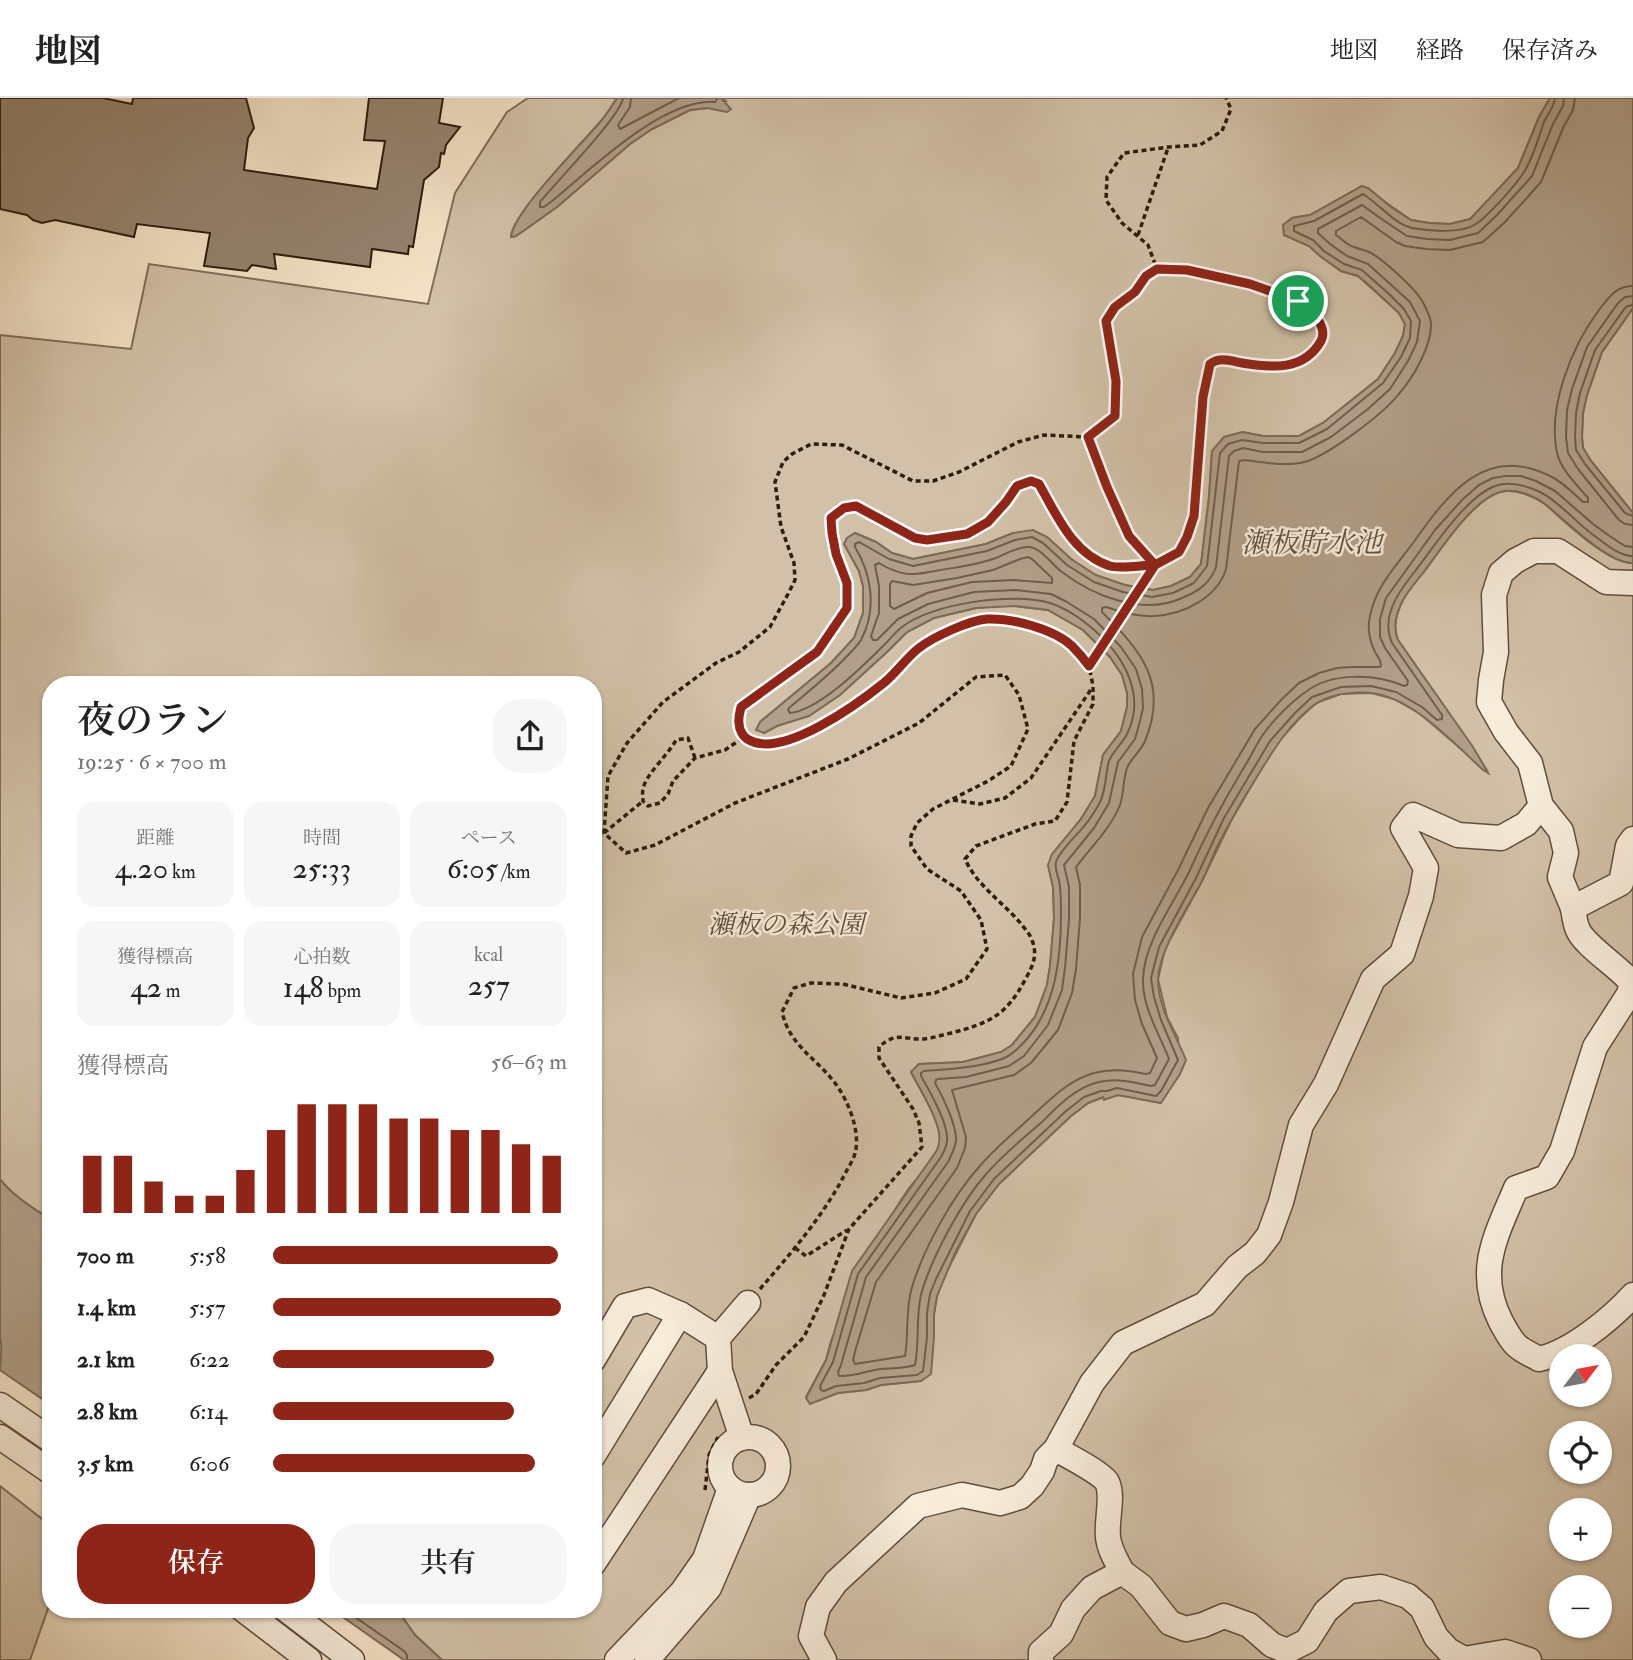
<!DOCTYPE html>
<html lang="ja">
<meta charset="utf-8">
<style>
body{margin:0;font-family:"IM FELL Double Pica","Noto Serif JP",serif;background:#f6f6f6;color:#222;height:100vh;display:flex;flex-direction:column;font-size:26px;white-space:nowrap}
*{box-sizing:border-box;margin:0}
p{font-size:23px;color:#767676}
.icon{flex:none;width:38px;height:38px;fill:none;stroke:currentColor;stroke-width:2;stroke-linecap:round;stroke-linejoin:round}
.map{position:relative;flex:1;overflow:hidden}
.drawer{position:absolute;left:42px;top:578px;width:560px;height:942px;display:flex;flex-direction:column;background:#fff;border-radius:28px;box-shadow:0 2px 5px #0004}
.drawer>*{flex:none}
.needle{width:46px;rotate:58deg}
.buttons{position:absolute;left:1549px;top:1246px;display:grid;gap:14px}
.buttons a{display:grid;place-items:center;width:63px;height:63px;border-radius:50%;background:#fff;box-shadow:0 2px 5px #0004;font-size:35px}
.pin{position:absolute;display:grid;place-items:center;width:60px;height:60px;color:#fff;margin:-30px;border:4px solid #fff;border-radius:50%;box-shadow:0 2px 7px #0007}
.round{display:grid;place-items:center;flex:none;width:74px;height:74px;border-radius:28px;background:#f6f6f6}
.summary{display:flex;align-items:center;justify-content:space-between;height:119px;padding:0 35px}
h1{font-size:38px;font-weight:600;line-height:52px}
.stats{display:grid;grid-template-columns:repeat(3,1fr);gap:10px;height:119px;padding:7px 35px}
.stats div{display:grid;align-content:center;border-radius:18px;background:#f6f6f6;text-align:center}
.stats b{font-size:30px;font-weight:600}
.stats small{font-size:19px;font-weight:400}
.stats p{font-size:19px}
.chart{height:196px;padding:14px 35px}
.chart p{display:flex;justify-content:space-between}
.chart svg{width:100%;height:126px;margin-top:7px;stroke:#8f2418;stroke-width:6}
.primary-button{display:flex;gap:14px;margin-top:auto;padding:14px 35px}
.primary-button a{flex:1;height:80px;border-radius:28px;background:#8f2418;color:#fff;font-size:28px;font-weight:600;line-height:80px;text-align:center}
.primary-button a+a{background:#f6f6f6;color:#222}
ul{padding:0 35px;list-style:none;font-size:23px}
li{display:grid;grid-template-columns:112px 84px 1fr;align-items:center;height:52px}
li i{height:18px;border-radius:9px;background:#8f2418}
header{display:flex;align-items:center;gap:42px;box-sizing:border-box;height:98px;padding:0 35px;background:#fff;border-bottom:2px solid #e0e0e0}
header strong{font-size:33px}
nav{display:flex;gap:38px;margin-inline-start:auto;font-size:24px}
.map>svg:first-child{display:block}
.green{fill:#d2c1a8;stroke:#806e5b;stroke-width:2;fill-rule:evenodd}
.water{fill:#b19f88;stroke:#7d6b57;stroke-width:2}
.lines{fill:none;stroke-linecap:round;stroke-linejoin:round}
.shore{stroke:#705e4b;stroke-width:2}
.building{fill:#95836e;stroke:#2e1c0e;stroke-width:2}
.minor-casing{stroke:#604e3c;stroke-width:27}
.path{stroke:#2e1c0e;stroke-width:3.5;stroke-dasharray:5 3.5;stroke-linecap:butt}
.minor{stroke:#f8eddb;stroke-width:24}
.route-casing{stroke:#fff;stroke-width:14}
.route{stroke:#8f2418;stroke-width:9}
.labels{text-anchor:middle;stroke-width:5;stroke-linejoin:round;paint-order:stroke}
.park-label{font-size:26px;font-style:italic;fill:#5f4e3c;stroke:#f8eddb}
.water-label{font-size:28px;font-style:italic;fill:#62503f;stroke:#f8eddb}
</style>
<header>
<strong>地図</strong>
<nav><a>地図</a><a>経路</a><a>保存済み</a></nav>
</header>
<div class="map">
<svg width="1633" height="1562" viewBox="0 0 1633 1562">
<rect width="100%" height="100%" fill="#f4e3c7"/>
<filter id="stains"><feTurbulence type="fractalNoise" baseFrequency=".00286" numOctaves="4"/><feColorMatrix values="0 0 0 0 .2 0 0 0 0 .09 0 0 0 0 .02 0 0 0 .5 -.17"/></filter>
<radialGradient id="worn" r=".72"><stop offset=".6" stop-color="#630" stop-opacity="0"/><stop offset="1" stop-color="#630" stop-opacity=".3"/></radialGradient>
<!-- green -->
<g class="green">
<path d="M528,0H617C612,8 607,16 601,23C583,44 512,116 511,139L516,138L557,109L630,46L652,31L690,12L707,10L726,3L721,0H1550L1539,19L1518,70L1471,121L1450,126L1429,125L1411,122L1362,88L1310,117L1292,120L1285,137L1309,148L1320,158L1341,173L1358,178L1399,215L1405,226L1403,238L1395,255L1378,281L1323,325L1299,338H1263L1242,334L1212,353L1209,399L1201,466L1190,479L1171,488L1153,492L1125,487L1096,478L1071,461L1047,439L1013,435L986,446L913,461L892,455L876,444L855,435L844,446L859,473L863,488V515L854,540L831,565L760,624L764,635L777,628L809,617L840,597L888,553L907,534L934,520L976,510L995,508H1015L1048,512L1083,532L1110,559L1122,577L1127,595V609L1121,633L1103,657L1095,698L1081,721L1048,767L1053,789L1054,820L1050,868L1047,887L1035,919L1012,947L1001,954L963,964L919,966L911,974C919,990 942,1026 940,1044C937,1060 916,1080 907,1093C875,1139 855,1193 831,1243L826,1262L806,1299L810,1305L838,1295L866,1292L881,1287L921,1283L934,1239V1216L937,1198L942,1183L976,1116L999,1086L1071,1018L1088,1005L1104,999L1118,997L1160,1005L1180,976L1178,940L1167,919L1158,881L1165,851L1202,783L1231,723L1275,647L1300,620L1316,605L1341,596L1371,595L1379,597L1394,601L1419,615L1488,674L1473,650L1398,542C1393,530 1396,517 1401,506C1406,493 1418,481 1426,471C1442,449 1473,402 1500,394C1515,390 1533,398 1545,406C1564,423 1608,466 1633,465V1562H442L415,1537L396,1510H593V586H51V1122C33,1110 13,1098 0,1081V237L131,251L149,166L428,206L455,95L507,14ZM1561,1258H1600V1297H1561ZM1561,1335H1600V1374H1561ZM1561,1412H1600V1451H1561ZM1561,1489H1600V1528H1561Z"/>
<polygon points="1633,210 1633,415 1591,363 1583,350 1582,339 1583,315 1587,297 1602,254"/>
<polygon points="0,1388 51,1428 51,1502 30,1562 0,1562"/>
</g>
<!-- water -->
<g class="water">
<path d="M617,0H721L731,11L727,14L707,10L690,12L652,31L630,46L557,109L516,138L511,139C513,114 582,46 601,23C607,16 612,8 617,0Z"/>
<path d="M1550,0H1633V210L1602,254L1587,297L1583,315L1582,339L1583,350L1591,363L1633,415V465C1608,466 1565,422 1545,406C1533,397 1516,390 1500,394C1472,402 1440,453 1423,475C1415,485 1406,495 1401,506C1396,517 1393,531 1398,542L1473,649L1488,675L1483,672C1454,645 1412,599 1371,595C1353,593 1329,596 1314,607C1290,625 1274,651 1258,677C1243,701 1229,725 1216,751C1211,762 1207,774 1201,785C1187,811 1159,852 1158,882C1158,910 1176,937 1186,962L1180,976L1161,1005L1118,997L1104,1002L1103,999L1088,1005L1071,1018L999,1086L976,1116L955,1155L937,1198L934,1216V1239L931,1276L921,1283L881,1287L866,1292L838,1295L810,1306L806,1300L826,1262L852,1173L935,1055C937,1052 939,1048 939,1044C943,1027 919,990 911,974L919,966L963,964L1001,954L1012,947L1035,919L1047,887L1050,868L1054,820L1053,789L1048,767L1052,756L1081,721L1095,698L1103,657L1121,633L1127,609V595L1122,577L1110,559L1083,532L1048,512L1015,508L976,510L934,520L907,534L888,553L840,597L809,618L777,628L764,635L756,632L760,624L831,565L854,540L863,515V488L859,473L844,446L847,440L855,435L876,444L892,455L913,461L986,446L1013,435L1033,432L1047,439L1071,461L1096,477L1125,487L1153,492L1171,488L1190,479L1201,466L1209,399L1212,353L1224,339L1242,334L1263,338H1299L1323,325L1378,281L1395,255L1403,238L1405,226L1399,215L1370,188L1358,178L1341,173L1320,158L1309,148L1284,137L1283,127L1292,120L1310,117L1362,88L1368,90L1391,109L1411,122L1429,125L1450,126L1470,121L1518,70L1539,19Z"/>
<path d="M0,1081C13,1098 33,1110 51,1122V1307L0,1272C0,1262 3,1250 0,1240Z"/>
<polygon points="330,1510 396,1510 415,1537 442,1562 404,1562"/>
</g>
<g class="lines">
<!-- shore -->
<g class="shore">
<path d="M623,0C620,19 555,85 540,104V109H544L552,103C590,72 663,0 715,4L718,0"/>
<polyline points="631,0 630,9 618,27 620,31 679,0"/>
<path d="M1555,0C1554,9 1548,16 1544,24C1538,41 1533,60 1524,74C1516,87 1488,118 1476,126C1461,136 1429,133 1412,130C1393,125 1379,106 1363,96L1314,123L1294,128V133L1313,142L1324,153L1344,166L1362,172L1389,196L1404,211L1411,223L1410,240L1401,259L1383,285L1327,331L1299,345H1263L1242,342L1228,346L1220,355L1207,468L1194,485L1173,495L1152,499L1123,494L1094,484L1067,467L1043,445L1032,439L1015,442L987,453L913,468L889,461L859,444L855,446V449C872,477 877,512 861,542C858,547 854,551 850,555C832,575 810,592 789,610L788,612L790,615C819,612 862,569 883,548C890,542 895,534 902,529C932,505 1014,494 1050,505C1063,509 1077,518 1087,526C1120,552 1148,594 1127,636C1122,646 1113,653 1109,663C1106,674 1106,687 1102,699C1100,707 1093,715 1089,722C1080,735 1061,750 1056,764C1054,772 1060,781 1060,789C1061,798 1061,807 1061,816C1061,859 1056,907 1027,941C1020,949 1012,957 1002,961C977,970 950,971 924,973L921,975V978C929,992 949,1026 947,1043C947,1048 943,1055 941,1059L858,1176L833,1264L820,1288L821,1292L824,1293L836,1288L864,1285L880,1280L917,1277L923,1273L927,1239V1215L930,1196L936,1181L970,1113L994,1081L1066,1013L1084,999L1101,993H1107L1117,990L1156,998L1161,993L1178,962L1161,922L1154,899L1151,880L1159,849L1196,780L1224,720L1270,643L1295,615L1312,599L1341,589L1371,588L1396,594L1422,609L1437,622L1442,621V617L1392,545C1381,520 1397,496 1412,477C1432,452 1465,399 1495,388C1510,383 1528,388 1542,395C1562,406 1577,426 1596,439C1607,447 1619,458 1633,458"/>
<path d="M1564,0L1563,8L1553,26L1532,78L1497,117L1478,135L1450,142L1427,141L1407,138L1383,122L1362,107L1318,131V135L1330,146L1347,158L1368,166L1410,204L1420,223L1417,244L1408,263L1390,291L1368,311L1331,339L1302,354H1263L1243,350L1234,353L1229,358L1216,469C1210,486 1197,494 1182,500C1143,518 1093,498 1062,474C1052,467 1041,449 1028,449C1016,449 1004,457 993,461C976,467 958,469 941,472C932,473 923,476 914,476C903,477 888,471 879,465L875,467L879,488V515L871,538L873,542H877L898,521L928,506L974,494L1015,492L1051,496L1067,504L1094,521L1121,549L1136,571L1142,591L1143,610L1140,623L1135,641L1118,664L1109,705L1094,730L1064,767L1069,789V821L1065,870L1062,892L1048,927L1024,958L1009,968L966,979L938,981L936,982L935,985C943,999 957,1028 956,1043C955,1050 951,1058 948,1064L866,1179L841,1267L838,1274L839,1278C853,1279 866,1273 880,1271C892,1270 903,1271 915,1267C920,1243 915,1217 922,1193C933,1157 962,1103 987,1075C1003,1057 1023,1040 1042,1024C1058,1008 1076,989 1099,984C1118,980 1132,984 1151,988L1155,987L1169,961C1159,935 1142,909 1143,881C1144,844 1173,807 1189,774C1205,738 1223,704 1243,671C1250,660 1255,649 1262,638C1273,622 1291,604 1307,593C1332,574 1376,576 1404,588L1407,587L1408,583L1385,550L1380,539V521L1386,500L1435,432L1462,402L1479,387L1493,380L1505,378H1521L1536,383L1555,393L1593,426L1611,439L1625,448L1633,449"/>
<path d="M1575,0L1573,12L1563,30L1541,84L1505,124L1483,144L1450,152L1426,151L1405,148L1396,144L1361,119L1336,133V137C1342,141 1347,147 1354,149C1359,151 1364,152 1369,154C1382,160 1413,189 1421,201C1425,208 1430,217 1431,225C1432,248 1413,280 1398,297C1382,317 1332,354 1308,363C1294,368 1274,366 1260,364C1252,363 1246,361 1239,363L1226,471C1217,500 1184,516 1155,518C1139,519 1120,514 1106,509L1102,510V514C1141,553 1169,585 1145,643C1141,653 1131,660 1127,670C1123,682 1124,695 1120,707C1111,730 1091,749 1076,769L1080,787V820L1076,871L1072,895L1058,932L1031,965L1014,977L952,992L966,1039L965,1050L957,1070L876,1184L856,1250L853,1262L855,1266L905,1258C909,1235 905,1212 912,1189C924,1150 952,1099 979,1069C995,1050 1015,1034 1033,1017C1052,1000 1069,982 1094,975C1112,970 1129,972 1146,976L1150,975L1157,960L1142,926L1135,902L1133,876L1142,839L1178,772L1208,710L1255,631L1281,602L1299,585L1319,575L1337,570L1351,569H1379L1381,568C1381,562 1378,559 1375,554C1369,542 1367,531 1370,518C1376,488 1396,468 1413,445C1447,397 1485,345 1550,378C1563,384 1573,395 1583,404H1588V400C1577,387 1561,372 1557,355C1547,309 1572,248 1599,212C1609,199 1616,188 1633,188"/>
<polyline points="1633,198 1625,199 1618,205 1587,249 1572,291 1567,312 1566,339 1568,355 1578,371 1619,422 1625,426 1633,427"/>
<polyline points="1633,207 1628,208 1625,210 1595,252 1580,295 1576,315 1575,339 1576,352 1585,366 1625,415 1633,418"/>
<polygon points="1028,459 1032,461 1052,480 1052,485 1014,482 972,484 927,495 894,511 890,508 890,486 892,483 913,487 957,480 993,472 1020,461"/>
<polyline points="342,1510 404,1553 407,1557 407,1562"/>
</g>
</g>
<!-- building -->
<polygon class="building" points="0,0 103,0 132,6 133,0 246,0 254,30 248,40 244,72 377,91 385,43 364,42 369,0 443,0 439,25 460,29 446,47 444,56 441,55 439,69 424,82 413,149 409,148 408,156 372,151 370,169 274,156 276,171 252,167 247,173 204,168 210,135 137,126 134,139 55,122 42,125 33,122 27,117 0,111"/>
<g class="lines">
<!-- minor casing -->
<g class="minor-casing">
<g id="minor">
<polyline points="1633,485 1606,484 1558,453 1534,453 1515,463 1501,475 1494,497 1496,554 1491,582 1489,604 1506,634 1530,665 1541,708 1561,733 1566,755 1560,779 1573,810 1621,785 1628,748 1633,741"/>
<path d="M1573,810C1574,817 1575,826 1578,832C1585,848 1619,869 1632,885L1629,896L1595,949L1562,1053L1547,1079L1516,1090C1496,1138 1475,1173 1501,1224C1505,1231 1510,1241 1516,1247C1522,1253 1532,1257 1539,1261C1571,1254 1611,1221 1633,1197"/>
<polyline points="593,1262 625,1208 648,1202 680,1216 718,1240"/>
<polyline points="0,1307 51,1342"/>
<polyline points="0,1339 51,1374"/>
<circle cx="749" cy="1368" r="29"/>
<polyline points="742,1340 720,1273 718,1240 748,1205"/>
<polyline points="593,1358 680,1216"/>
<polyline points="593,1466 720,1273"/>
<polyline points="1122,1474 1141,1488 1170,1525 1186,1531 1203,1527 1224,1518 1249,1527 1272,1547 1287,1553 1307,1543 1326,1513 1349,1493 1381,1489 1408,1498 1422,1510 1436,1539 1448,1552 1464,1561 1505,1554 1529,1562"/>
<polyline points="241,1510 309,1562"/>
<polyline points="284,1510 352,1562"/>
<polyline points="617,1562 682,1494 705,1461 730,1390"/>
<polyline points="647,1562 709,1490 749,1397"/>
<polyline points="824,1562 811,1538 818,1509 836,1484 918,1408 962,1397 1000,1405 1020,1399 1032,1388 1042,1373 1046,1361 1056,1351 1092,1285 1123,1245 1205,1206 1237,1169 1255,1155 1269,1137 1281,1104 1301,1027 1326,986 1373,881 1402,856 1421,798 1426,770 1403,730 1413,717 1458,737 1501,740 1526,726 1541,708"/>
<path d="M1041,1562V1554L1061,1536L1073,1511L1092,1490L1122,1474C1117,1464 1109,1451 1108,1439C1106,1422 1114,1398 1107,1384C1100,1374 1068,1358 1056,1351"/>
</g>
</g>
<!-- path -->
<g class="path">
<polyline points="1138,137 1168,50"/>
<polyline points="1088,339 1107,389 1129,438 1155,467 1089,568"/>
<path d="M695,660L688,640L676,642C668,657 646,676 643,691C642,695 643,699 643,703L648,708L660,705L668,696L673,683L695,660L725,652L744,639"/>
<polyline points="953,702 980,706 1005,700 1031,680 1092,590"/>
<polyline points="604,735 643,703"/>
<polyline points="795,1150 806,1158 847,1132"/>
<path d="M760,1191C792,1154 824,1117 846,1074C849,1068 854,1061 855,1055C861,1034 848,1002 835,985C815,959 790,948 782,914L794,890L811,885L843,886L901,900L935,895L966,881L987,851L981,822L961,793L927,771L911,748V738L917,725L933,711L988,683L1011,668L1028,631L1019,597L1005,577L976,579L919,625L848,661L735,705L655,747L626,755L604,735L608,678L627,645L663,604L716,565L739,554L770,529L788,496L795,482L794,465L781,429L775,384L783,364L792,356L811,346L842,347L913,383H933L959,374L1018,344L1044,337L1088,339L1115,318L1116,283L1106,223L1115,209L1135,194L1146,178L1157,171L1148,147L1122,125L1106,102L1107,79L1124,55L1169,49L1200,47L1222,33L1231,11L1226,0"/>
<path d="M749,1300L756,1296L776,1267L804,1239L824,1197L849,1131L922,1049L919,1025L913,1011L879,960V949C896,933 905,942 924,941C933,940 942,937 951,935C990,925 1007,917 1026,880C1034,866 1038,855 1031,840C1029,835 1025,831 1022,827C1004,805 977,788 965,761L976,748L1035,726L1055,723L1067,704L1074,643L1093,606V588L1089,568L1072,548L1056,536L1015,524L986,521L948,533L919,550L887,583L844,615L803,637L772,646H756L744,639L739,626L741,609L817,554L847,510V485L836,456L832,435L831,420L844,410L856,408L915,440L927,442L966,436L987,424L1006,404L1017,388L1031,383L1039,386L1068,438L1086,455L1112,468L1155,467L1179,454L1187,439L1194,417L1203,299L1210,266L1220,262L1264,268H1289L1303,263L1313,253L1323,239L1322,229L1312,214L1298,203L1250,186L1187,172L1157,171"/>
<polyline points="705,1392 709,1357 718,1339"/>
</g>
<!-- minor -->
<use href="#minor" class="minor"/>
</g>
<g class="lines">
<!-- route casing -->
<g class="route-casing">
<path id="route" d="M1298,203C1309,212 1329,227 1321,243C1304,273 1272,270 1242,265C1236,264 1227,261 1220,262C1217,262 1213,264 1210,266L1203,299L1194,418L1187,439L1179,454L1155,467L1089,568C1084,561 1078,554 1072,548C1054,531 1012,520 987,521C970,522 933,539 919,550C907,559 897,574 885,584C859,605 783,661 749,642C743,639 739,632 739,625C738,620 740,614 741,609L817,554L847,510V485L836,456L832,435L831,420L844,410L856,408L915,440L927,442L967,436L988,424L1006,404L1017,388L1031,383L1039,386C1057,418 1073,456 1110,468C1121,471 1143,467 1155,467L1129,438L1107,389L1088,339L1115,318L1116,283L1106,223L1115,209L1135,194L1146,178L1157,171L1187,172L1250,186L1298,203"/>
</g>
<!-- route -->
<use href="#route" class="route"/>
</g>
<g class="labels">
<!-- park labels -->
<g class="park-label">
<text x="786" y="835">瀬板の森公園</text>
</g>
<!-- water labels -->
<g class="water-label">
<text x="1312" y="454">瀬板貯水池</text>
</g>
</g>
<rect width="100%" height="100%" filter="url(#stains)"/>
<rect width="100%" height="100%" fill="url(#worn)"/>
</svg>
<div class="buttons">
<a><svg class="needle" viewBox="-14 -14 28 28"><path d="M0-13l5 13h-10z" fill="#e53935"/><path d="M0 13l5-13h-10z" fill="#767676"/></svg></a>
<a><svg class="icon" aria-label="locate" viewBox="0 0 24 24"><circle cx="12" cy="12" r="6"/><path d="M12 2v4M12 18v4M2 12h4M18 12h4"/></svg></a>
<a>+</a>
<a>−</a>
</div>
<div class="pin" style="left:1298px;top:203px;background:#1e9e55"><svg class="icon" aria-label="arrive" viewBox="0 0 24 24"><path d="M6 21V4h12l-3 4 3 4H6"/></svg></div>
<section class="drawer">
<div class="summary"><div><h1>夜のラン</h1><p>19:25 · 6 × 700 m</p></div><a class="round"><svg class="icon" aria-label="share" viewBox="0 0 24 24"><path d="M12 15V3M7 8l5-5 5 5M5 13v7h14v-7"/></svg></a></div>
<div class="stats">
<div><p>距離</p><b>4.20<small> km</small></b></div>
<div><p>時間</p><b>25:33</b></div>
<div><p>ペース</p><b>6:05<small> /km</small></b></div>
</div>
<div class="stats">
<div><p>獲得標高</p><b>42<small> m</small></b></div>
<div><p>心拍数</p><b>148<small> bpm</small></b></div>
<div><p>kcal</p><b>257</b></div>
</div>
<div class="chart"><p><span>獲得標高</span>56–63 m</p>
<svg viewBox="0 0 160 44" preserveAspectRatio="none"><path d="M5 44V24M15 44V24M25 44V33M35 44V38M45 44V38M55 44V29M65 44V15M75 44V6M85 44V6M95 44V6M105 44V11M115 44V11M125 44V15M135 44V15M145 44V20M155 44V24"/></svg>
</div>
<ul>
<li><b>700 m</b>5:58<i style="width:97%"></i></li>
<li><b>1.4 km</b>5:57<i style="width:98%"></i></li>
<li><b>2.1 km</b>6:22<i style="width:75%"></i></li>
<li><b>2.8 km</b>6:14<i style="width:82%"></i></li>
<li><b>3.5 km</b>6:06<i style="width:89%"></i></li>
</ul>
<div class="primary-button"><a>保存</a><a>共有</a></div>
</section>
</div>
